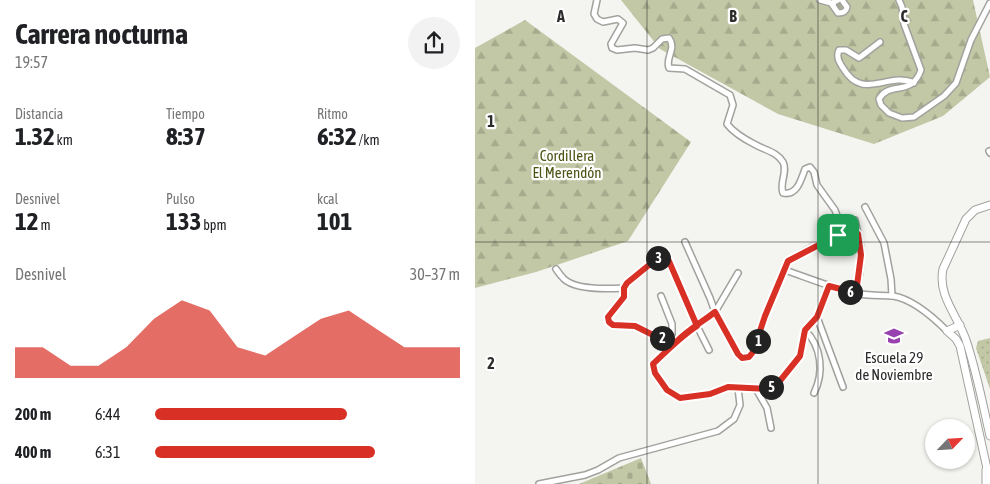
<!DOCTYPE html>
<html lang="es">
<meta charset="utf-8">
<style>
body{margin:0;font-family:"Asap Condensed",sans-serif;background:#f2f2f2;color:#202124;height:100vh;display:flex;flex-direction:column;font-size:19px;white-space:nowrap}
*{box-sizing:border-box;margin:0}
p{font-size:16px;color:#757577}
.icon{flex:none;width:28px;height:28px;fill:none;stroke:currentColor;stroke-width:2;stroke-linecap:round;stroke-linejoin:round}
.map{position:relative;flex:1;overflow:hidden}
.panel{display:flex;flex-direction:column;background:#fff;width:475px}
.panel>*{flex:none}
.needle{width:32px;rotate:65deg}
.tools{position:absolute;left:450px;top:419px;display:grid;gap:10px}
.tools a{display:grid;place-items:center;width:50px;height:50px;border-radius:50%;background:#fff;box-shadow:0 1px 4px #0004;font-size:25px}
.pin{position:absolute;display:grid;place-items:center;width:42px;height:42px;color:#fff;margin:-21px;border-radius:10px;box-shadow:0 2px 8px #0006}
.km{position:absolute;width:25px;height:25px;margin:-12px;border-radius:50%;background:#222;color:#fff;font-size:14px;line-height:25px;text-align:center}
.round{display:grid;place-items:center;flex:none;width:52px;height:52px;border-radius:26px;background:#f2f2f2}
.summary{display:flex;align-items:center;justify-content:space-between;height:85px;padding:0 15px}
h1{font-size:28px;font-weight:700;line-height:38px}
.stats{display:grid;grid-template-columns:repeat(3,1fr);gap:8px;height:85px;padding:5px 15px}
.stats div{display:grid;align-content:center}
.stats b{font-size:25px;font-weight:700}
.stats small{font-size:14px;font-weight:400}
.stats p{font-size:14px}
.chart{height:140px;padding:10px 15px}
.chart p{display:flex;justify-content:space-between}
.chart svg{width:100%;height:90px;margin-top:5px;fill:#d93025;opacity:.7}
ul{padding:0 15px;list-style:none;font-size:16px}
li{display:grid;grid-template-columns:80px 60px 1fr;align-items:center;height:38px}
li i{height:12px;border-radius:6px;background:#d93025}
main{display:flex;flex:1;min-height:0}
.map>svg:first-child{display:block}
.forest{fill:url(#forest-firs)}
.cemetery{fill:url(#cemetery-stones)}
.park{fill:url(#park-dots)}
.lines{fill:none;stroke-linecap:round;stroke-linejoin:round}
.street-casing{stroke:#a1a29e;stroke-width:8}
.secondary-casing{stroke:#a1a29e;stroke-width:9}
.highway-casing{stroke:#a1a29e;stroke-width:11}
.street{stroke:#fff;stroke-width:5}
.secondary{stroke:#fff;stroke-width:7}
.highway{stroke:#fff;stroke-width:9}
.route-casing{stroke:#fff;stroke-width:10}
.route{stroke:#d93025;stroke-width:6}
.grid{fill:none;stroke:#2c2c2b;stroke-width:1;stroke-opacity:0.55}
.labels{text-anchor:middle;stroke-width:4.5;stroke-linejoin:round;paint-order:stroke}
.park-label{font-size:15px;fill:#4d5414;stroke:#fff}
.poi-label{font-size:15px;fill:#2c2c2b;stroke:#fff}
.grid-label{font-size:16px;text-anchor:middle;font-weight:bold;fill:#2c2c2b;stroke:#fff;stroke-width:4.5;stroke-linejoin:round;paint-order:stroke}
</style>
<main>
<section class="panel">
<div class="summary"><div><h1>Carrera nocturna</h1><p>19:57</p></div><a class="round"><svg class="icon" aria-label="share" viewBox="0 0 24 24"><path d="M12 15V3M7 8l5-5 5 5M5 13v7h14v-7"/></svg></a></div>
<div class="stats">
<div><p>Distancia</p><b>1.32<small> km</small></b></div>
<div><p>Tiempo</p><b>8:37</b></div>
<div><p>Ritmo</p><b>6:32<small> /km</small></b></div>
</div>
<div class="stats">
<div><p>Desnivel</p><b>12<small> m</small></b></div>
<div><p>Pulso</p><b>133<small> bpm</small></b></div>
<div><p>kcal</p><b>101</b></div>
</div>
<div class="chart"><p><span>Desnivel</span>30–37 m</p>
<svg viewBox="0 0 160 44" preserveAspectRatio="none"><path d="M0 44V29L10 29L20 38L30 38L40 29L50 15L60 6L70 11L80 29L90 33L100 24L110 15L120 11L130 20L140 29L150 29L160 29V44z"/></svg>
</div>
<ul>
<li><b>200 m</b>6:44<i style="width:63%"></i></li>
<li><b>400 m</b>6:31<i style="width:72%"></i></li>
</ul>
</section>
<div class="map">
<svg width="515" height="484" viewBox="0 0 515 484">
<defs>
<pattern id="forest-firs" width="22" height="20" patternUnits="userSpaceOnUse" patternTransform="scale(1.25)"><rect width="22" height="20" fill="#c2c7a5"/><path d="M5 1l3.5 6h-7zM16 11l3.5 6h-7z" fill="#a7ab8e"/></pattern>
<pattern id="cemetery-stones" width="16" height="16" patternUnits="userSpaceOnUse" patternTransform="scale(1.25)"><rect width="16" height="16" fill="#c2c7a5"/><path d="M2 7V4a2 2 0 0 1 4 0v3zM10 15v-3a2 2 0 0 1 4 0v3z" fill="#a7ab8e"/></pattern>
<pattern id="park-dots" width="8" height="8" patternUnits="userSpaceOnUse" patternTransform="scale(1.25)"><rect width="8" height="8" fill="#c2c7a5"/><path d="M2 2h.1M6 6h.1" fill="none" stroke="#a7ab8e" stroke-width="1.8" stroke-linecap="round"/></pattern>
</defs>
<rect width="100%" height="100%" fill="#f4f5f0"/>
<!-- forest -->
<g class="forest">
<polygon points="146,0 498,0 515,77 468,116 399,144 303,114 185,49"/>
<polygon points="50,20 216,142 153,241 61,272 0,288 0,48"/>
</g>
<!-- cemetery -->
<polygon class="cemetery" points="166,458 176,484 104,484"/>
<!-- park -->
<polygon class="park" points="515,338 515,389 501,348 503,341"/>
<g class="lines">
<!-- street casing -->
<g class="street-casing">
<g id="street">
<path d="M122,0L119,14L122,19L128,22L143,19L148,23L136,44L137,48L142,50L160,48L173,50L178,48L187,39L194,38C202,49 190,57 194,68L210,69L255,95L258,105L252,124C258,132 271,140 281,145C290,150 302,152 308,162C313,172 304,183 308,193C322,196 326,180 330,169L335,167L339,172L342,185L360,210L365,224V232L360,238L337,247L313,261L290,316L278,352L274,357L267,358L263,355L240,312L235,298L210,242"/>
<path d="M345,0L356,3L363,13C368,13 371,12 372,7L367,0"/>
<path d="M424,0L427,7L429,24L446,70C436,98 415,80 404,99L406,105L414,113L427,118L439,117L469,96L481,83L496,40L515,3"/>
<polyline points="358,5 359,2 363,0"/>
<path d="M405,42L384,58L371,50H364C361,57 364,62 368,68C388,102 413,71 439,83"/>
<polyline points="514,151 515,153"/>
<polyline points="390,207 409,243 416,279 417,296"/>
<polyline points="380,220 386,247 385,272 381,293"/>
<polyline points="363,235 374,236 383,234"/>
<path d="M81,269C83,272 86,276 89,279C101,290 133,289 149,288"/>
<path d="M310,270C333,278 355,287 379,293C392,296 405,295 418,296C438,299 458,317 472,331"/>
<polyline points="263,273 240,312 206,337 178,364 180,373 192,390 205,398 235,394 253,387 292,389 304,382 325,356 330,330 342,317 353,286"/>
<polyline points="186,296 197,324 197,340"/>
<polyline points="342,317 368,387"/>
<path d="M330,330C347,347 349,373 339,393"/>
<polyline points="201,341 181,337 160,326 138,325 134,322 133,317 149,297 149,288 153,283 190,252 222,326 234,350"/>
<polyline points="281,389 292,408 296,428"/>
<polyline points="64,484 110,475 123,470 144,458 243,431 259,419 265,405 263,388"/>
</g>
</g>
<!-- secondary casing -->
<g class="secondary-casing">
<g id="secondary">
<path d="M515,205L500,210L491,219L468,269C462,297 485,318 492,343C502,374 508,405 515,436"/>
<polyline points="485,325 472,331 481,339 485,346 513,473"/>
</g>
</g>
<!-- highway casing -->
<g class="highway-casing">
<polyline id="highway" points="512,470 512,484"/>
</g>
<!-- street -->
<use href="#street" class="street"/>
<!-- secondary -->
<use href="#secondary" class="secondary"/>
<!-- highway -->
<use href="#highway" class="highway"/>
</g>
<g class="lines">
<!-- route casing -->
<g class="route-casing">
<path id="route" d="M363,235L313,261L290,316L278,352L274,357L267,358L263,354L240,312C227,322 213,330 201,342L182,337L160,326L138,325L134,322L133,317L149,297V288L152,283L190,252L222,326C205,337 192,351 178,364L180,373L192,390L205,398L235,394L253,387L292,389L304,382L325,356L330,330L342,317L354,286L381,293L386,255L383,234L374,236L363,235"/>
</g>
<!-- route -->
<use href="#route" class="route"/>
</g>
<!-- grid -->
<path class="grid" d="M172,0V484M343,0V484M0,242H515"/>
<!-- icons -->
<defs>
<g id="school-bare" transform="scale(1.5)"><path d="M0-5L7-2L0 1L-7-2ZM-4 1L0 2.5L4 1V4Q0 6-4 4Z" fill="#9842b0" stroke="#fff" stroke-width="2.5" paint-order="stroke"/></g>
</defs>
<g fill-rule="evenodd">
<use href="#school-bare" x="419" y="336"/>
</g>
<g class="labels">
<!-- park labels -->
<g class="park-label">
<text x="92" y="161">Cordillera<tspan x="92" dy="17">El Merendón</tspan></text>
</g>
<!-- poi labels -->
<g class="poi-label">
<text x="419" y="363">Escuela 29<tspan x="419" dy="17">de Noviembre</tspan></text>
</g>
</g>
<g class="grid-label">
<text x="86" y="22">A</text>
<text x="258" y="22">B</text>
<text x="429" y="22">C</text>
<text x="16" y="127">1</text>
<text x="16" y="369">2</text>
</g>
</svg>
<div class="tools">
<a><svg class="needle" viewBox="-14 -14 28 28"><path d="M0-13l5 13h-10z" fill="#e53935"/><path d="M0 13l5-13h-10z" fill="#757577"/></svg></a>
</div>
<div class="pin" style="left:363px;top:235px;background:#1e9e55"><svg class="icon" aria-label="arrive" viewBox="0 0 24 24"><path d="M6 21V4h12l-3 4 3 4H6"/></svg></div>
<b class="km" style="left:283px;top:341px">1</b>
<b class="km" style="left:187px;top:338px">2</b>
<b class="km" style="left:183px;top:258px">3</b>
<b class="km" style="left:296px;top:387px">5</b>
<b class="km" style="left:375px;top:292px">6</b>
</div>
</main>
